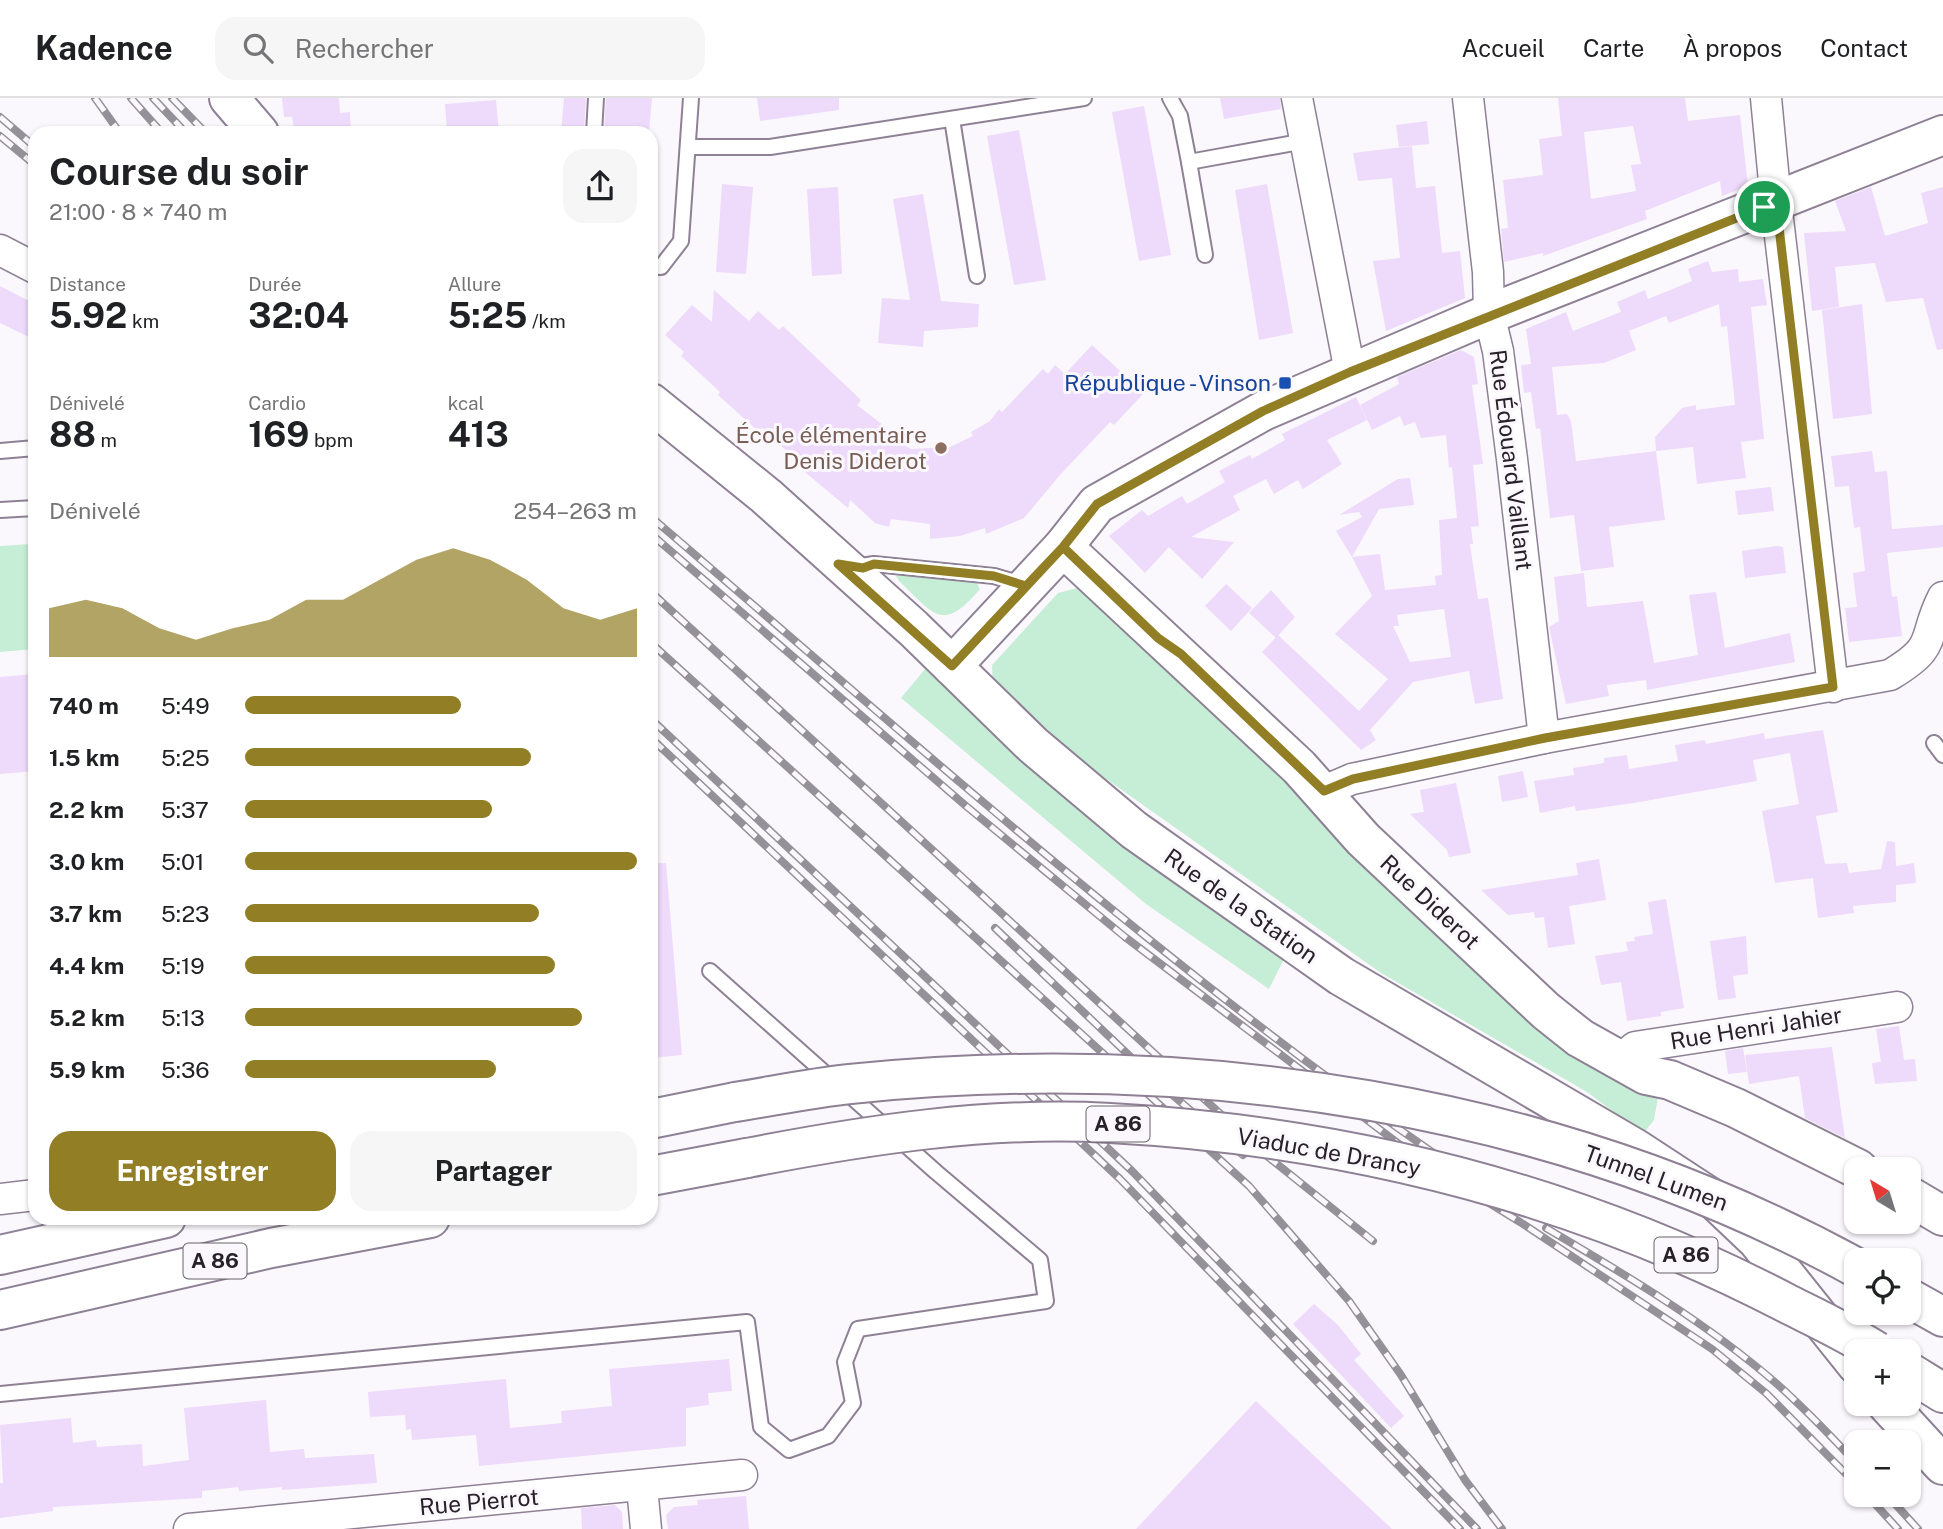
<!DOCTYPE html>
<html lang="fr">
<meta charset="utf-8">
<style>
body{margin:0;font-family:"Public Sans",sans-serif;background:#f6f6f6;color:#202124;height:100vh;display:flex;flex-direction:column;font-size:26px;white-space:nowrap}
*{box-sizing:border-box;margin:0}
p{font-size:23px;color:#757577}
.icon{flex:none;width:38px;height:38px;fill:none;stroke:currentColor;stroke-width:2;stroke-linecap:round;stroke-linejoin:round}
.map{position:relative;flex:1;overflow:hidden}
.sheet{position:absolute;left:28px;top:28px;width:630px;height:1099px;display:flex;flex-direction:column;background:#fff;border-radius:21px;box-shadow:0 2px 5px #0004}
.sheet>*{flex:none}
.needle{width:46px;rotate:322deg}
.fabs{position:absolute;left:1844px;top:1059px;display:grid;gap:14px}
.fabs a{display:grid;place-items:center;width:77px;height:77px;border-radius:14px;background:#fff;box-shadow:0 2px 5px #0004;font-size:35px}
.pin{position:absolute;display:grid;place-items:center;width:60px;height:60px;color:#fff;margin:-30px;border:4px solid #fff;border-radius:50%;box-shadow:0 2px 7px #0007}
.round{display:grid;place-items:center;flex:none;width:74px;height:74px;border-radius:21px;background:#f6f6f6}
.headline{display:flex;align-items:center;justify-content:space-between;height:119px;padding:0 21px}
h1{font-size:38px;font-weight:700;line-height:52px}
.figures{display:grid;grid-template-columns:repeat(3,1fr);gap:10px;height:119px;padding:7px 21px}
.figures div{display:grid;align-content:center}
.figures b{font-size:35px;font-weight:700}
.figures small{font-size:19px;font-weight:400}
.figures p{font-size:19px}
.chart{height:196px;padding:14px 21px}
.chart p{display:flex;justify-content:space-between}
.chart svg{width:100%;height:126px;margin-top:7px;fill:#917e25;opacity:.7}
.cta{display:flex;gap:14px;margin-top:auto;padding:14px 21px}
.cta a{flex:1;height:80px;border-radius:21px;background:#917e25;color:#fff;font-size:28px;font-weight:700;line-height:80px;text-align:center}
.cta a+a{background:#f6f6f6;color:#202124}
ul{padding:0 21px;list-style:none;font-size:23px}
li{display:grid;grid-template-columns:112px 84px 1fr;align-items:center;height:52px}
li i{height:18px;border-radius:9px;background:#917e25}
header{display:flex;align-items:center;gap:42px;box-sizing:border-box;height:98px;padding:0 35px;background:#fff;border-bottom:2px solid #e0e0e0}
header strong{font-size:33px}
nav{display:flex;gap:38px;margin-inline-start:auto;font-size:24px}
.search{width:490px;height:63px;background:#f6f6f6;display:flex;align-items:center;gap:18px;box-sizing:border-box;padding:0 24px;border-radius:21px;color:#757577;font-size:26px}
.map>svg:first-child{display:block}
.green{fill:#c6edd5}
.building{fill:#eedafa;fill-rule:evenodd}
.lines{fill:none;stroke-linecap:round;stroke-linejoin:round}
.lane-casing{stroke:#8e8195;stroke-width:18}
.street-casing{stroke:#8e8195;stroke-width:33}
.secondary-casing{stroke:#8e8195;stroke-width:42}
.highway-casing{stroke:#8e8195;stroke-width:42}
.lane{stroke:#fff;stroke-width:14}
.street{stroke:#fff;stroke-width:30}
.secondary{stroke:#fff;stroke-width:38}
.highway{stroke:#fff;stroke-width:38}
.rail-casing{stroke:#959198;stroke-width:8}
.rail{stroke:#fbf8fd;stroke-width:5;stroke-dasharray:16;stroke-linecap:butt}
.highway-bridge-casing{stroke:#8e8195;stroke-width:42;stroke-linecap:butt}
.highway-bridge{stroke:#fff;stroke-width:38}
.route-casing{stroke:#fff;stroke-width:14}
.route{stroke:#917e25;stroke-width:9}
.transit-dot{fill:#1a4fb4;stroke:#fbf8fd;stroke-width:2.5}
.education-dot{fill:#8d6e63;stroke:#fbf8fd;stroke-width:2.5}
.labels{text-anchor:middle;stroke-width:6;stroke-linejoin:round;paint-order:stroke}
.shield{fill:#fbf8fd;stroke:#676269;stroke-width:2}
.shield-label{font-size:21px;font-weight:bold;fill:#27222a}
.transit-label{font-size:23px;fill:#164399;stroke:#fbf8fd;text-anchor:end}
.education-label{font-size:23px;fill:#785e54;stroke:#fbf8fd;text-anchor:end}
.street-label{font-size:23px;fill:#27222a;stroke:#fbf8fd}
</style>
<header>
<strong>Kadence</strong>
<div class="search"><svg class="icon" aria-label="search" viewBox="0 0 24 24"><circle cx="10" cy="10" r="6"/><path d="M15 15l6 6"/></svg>Rechercher</div>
<nav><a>Accueil</a><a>Carte</a><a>À propos</a><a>Contact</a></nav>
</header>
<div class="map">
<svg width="1943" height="1431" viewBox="0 0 1943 1431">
<rect width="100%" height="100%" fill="#fbf8fd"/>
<!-- green -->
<g class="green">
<polygon points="30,446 35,551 0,554 0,448"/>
<path d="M901,476L977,485L980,491C942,536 934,516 899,483L896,478Z"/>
<polygon points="1081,489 1658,999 1654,1022 1643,1036 1587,994 1381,875 1078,661 1012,598 1006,603 993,587 992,567 1058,495"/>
<polygon points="925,571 1059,693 1285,859 1269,891 1146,806 901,600"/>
</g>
<!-- building -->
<g class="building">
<polygon points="282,0 339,0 340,15 350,14 351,35 295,35 292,19 284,19"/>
<polygon points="564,0 586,0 584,35 561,35"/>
<polygon points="606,0 652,0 649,35 604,35"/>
<polygon points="757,0 839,0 839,12 760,23"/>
<polygon points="1220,0 1280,0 1281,11 1224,21"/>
<path d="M1558,0H1685L1688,23L1740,17L1748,88L1722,98L1720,83L1645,113L1647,121L1543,158V155L1504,164L1501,131L1508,130L1503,82L1543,77L1539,41L1562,38ZM1633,28L1641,66L1631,67L1636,93L1591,101L1584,34Z"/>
<polygon points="496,2 499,35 447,35 445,6"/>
<polygon points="1144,8 1171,157 1139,163 1112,14"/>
<polygon points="1427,23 1429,46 1399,49 1396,27"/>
<polygon points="1019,32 1046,182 1014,187 987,38"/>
<polygon points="1412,48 1416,90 1435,88 1442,155 1460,153 1465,200 1386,233 1373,163 1400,160 1392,80 1358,83 1353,55"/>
<polygon points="722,86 753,89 746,176 716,174"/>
<polygon points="1267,86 1293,235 1259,242 1235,92"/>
<polygon points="838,89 842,176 812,178 807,91"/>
<polygon points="1871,89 1885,138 1928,125 1921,95 1943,89 1943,251 1937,252 1923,200 1886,204 1875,165 1835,169 1839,209 1812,213 1804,135 1846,133 1835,103"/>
<polygon points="923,96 941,203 979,206 978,229 924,233 923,249 878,245 882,200 910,202 893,101"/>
<polygon points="1708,163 1712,174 1738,171 1739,184 1763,181 1767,207 1751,209 1764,341 1741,344 1746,380 1697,386 1693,349 1656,353 1655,339 1682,310 1696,307 1696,312 1735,307 1727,228 1721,229 1719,206 1669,225 1666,218 1629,233 1636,252 1604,265 1552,269 1557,317 1567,316 1571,323 1576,363 1656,353 1665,422 1609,429 1614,469 1581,473 1574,417 1550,420 1540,330 1536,331 1531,294 1524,295 1521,267 1531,266 1526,231 1566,214 1573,233 1621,214 1617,204 1645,192 1648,201 1692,183 1688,171"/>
<polygon points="0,188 35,206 35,242 0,225"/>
<polygon points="714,192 749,223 758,213 779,232 783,228 861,302 857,307 892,334 891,340 911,351 950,349 973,338 971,334 990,323 999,311 1002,314 1043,271 1048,276 1055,267 1065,276 1092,247 1144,295 1114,327 1110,324 1060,377 1024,420 986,436 985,430 960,438 930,441 930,426 891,421 889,429 875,425 850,402 848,410 800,370 802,367 762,330 758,333 718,297 720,294 681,258 684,254 665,237 692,207 712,224"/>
<polygon points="1862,206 1872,316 1833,321 1822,212"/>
<path d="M1461,252L1474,259L1478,286L1472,287L1483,366L1473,367L1479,428L1471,429L1473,446H1470L1478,501L1488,500L1503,601L1475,606L1469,573L1413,584L1370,632L1376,642L1361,652L1262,554L1278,537L1359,613L1388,581L1335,536L1372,498L1352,459L1380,456L1385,492L1436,487L1435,478L1442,477L1439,422L1457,420L1452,369L1449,370L1446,337L1421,340L1415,324L1404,328L1400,318L1372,332L1360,307L1399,286L1397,279ZM1444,511L1451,559L1410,564L1393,528H1399L1397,517Z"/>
<polygon points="1356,299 1367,322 1327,342 1342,366 1303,391 1298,382 1274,396 1266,381 1233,398 1240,412 1191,439 1234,444 1202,481 1169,449 1145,475 1109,438 1142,412 1148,418 1182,398 1187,406 1225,384 1219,373 1250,357 1252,361 1285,342 1282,336"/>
<polygon points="1872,353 1875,374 1887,373 1892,431 1943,427 1943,449 1887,455 1892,499 1897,498 1902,538 1849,544 1845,510 1857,509 1853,475 1865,473 1860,429 1854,430 1849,388 1835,389 1831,358"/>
<polygon points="1410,380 1414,407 1379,411 1352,459 1336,433 1362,419 1359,414 1339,417 1398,381"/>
<polygon points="1771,389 1774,413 1738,417 1735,393"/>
<polygon points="1777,448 1783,449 1786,475 1745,480 1742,453"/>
<polygon points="1584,475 1587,509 1643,503 1654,565 1698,557 1689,497 1716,494 1725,550 1790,535 1795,564 1647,592 1646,582 1607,587 1609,598 1566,606 1549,529 1559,523 1554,479"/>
<polygon points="1226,486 1252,510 1231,533 1205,508"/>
<polygon points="1271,492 1295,519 1276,540 1249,515"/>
<polygon points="35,576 35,673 0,676 0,579"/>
<polygon points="1823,632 1838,714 1816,718 1825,766 1847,765 1849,775 1881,771 1887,743 1895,744 1896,768 1914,765 1916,785 1896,787 1896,804 1853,808 1854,815 1818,820 1813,780 1775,785 1762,713 1799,706 1790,655 1753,662 1757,683 1634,705 1576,713 1575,708 1540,715 1534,683 1574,677 1573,670 1604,665 1604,660 1627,657 1629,671 1678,663 1675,647 1705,642 1706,646 1764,635 1765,641"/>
<polygon points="1523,673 1528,699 1502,704 1498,678"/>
<polygon points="1456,685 1471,755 1449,759 1447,752 1410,716 1424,714 1420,692"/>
<polygon points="1599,761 1606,802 1569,808 1575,846 1548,850 1544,819 1535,820 1534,814 1508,817 1481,792 1578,777 1576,765"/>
<polygon points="651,765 666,765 682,957 651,960"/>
<polygon points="1666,801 1684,910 1661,914 1661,918 1627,923 1621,884 1601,887 1595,858 1628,853 1626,844 1635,843 1634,839 1653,836 1648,804"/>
<polygon points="1746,838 1748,876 1733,878 1736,900 1718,902 1710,843"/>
<polygon points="1899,928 1904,962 1915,961 1917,983 1875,986 1872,965 1881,964 1876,931"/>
<polygon points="1832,949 1845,1040 1805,1020 1799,978 1749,986 1745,957"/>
<polygon points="1743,950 1747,974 1728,976 1725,953"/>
<polygon points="1314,1206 1338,1227 1361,1256 1354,1262 1404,1318 1391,1330 1293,1226"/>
<polygon points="729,1261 732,1293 708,1295 709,1307 686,1310 686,1348 479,1368 476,1337 412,1342 411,1331 406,1332 405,1317 370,1319 368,1294 506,1281 510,1330 562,1325 561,1313 612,1308 609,1271"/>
<polygon points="266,1302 270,1354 304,1351 305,1360 374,1356 377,1385 282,1392 282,1389 239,1393 238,1389 202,1393 202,1400 53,1409 53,1413 0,1420 0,1385 3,1385 0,1327 71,1320 73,1345 96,1342 97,1349 142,1346 143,1368 189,1362 184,1310"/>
<polygon points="1256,1303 1392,1431 1136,1431"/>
<polygon points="746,1398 749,1431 668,1431 666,1417 674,1409 698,1407 697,1402"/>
<polygon points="615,1407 622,1414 623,1431 582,1431 581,1410"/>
</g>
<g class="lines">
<!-- lane casing -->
<g class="lane-casing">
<g id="lane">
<polyline points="1170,0 1180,18 1189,64 1305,43"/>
<polyline points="952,21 977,178"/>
<polyline points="594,35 596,0"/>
<polyline points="689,49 770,49 1084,0"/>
<polyline points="1189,64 1205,157"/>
<polyline points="651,168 661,169 681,143 691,0"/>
<polyline points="0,353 35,350"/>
<polyline points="0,412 35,410"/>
<polyline points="855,469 874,466 994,478 1022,486"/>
<polyline points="1934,645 1943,657"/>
<polyline points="0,1296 747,1224 761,1329 789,1352 828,1338 853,1305 845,1264 858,1231 1046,1203 1040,1162 936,1074 710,873"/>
</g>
</g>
<!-- street casing -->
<g class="street-casing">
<g id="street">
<polyline points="1297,0 1350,274"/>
<polyline points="1468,0 1488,174 1489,216 1498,253 1512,361 1544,640"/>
<polyline points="1766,0 1776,104 1833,589"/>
<polyline points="0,152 35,170"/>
<path d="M1324,693L1352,681L1544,640L1890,577C1940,547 1921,542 1943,499"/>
<polyline points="1620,962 1635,949 1897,909"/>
<polyline points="0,1101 35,1097"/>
<polyline points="642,1389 646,1431"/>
<polyline points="189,1431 742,1377"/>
</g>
</g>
<!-- secondary casing -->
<g class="secondary-casing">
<g id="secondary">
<polyline points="229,0 259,35"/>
<polyline points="651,305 766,398 913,530 1033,647 1134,732 1341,878 1636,1051 1717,1104 1757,1142 1857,1267"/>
<polyline points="1063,449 1299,669 1363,741 1546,913 1580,940 1646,977 1670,982 1736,1010 1858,1071"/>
<polyline points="952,568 1063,449 1097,406 1263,313 1489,216 1943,37"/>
<polyline points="1909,1098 1943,1118"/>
<polyline points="1887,1306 1943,1367"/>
</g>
</g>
<!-- highway casing -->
<g class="highway-casing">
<g id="highway">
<polyline points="651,1021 735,1004"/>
<polyline points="651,1078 747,1060"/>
<polyline points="0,1157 166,1120"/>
<polyline points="1909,1200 1943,1219"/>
<polyline points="0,1212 271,1150 430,1120"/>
<polyline points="1909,1274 1943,1295"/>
</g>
</g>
<!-- lane -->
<use href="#lane" class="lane"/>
<!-- street -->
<use href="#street" class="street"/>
<!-- secondary -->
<use href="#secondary" class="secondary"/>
<!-- highway -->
<use href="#highway" class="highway"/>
<!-- rail casing -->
<g class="rail-casing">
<g id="rail">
<polyline points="95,0 120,35"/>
<polyline points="131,0 162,35"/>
<polyline points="153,0 186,35"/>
<polyline points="172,0 206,35"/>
<polyline points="0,19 35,49"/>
<polyline points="0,38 35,67"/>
<path d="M651,419C932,659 1209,911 1520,1113"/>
<polyline points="651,436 966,708 1125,839 1424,1065 1520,1124 1712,1251 1767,1296 1857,1387"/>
<polyline points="651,494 1262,1054 1373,1143"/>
<polyline points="651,545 1249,1088 1349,1203 1401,1277 1465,1382 1502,1431"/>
<polyline points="651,621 1132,1073 1477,1431"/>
<polyline points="651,640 1120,1081 1460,1431"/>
<polyline points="995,830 1156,983 1243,1057"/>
<path d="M1546,1130C1626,1177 1707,1225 1777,1286C1805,1311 1831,1338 1857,1366"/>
<polyline points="1866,1396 1898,1431"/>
<polyline points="1886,1396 1918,1431"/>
</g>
</g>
<!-- rail -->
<use href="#rail" class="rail"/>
<!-- highway-bridge casing -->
<g class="highway-bridge-casing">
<g id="highway-bridge">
<path d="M735,1004C773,998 812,990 850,986C1193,951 1553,1003 1857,1170"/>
<path d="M747,1060C866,1037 989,1018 1110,1025C1350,1038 1575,1095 1788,1206C1818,1221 1848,1235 1876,1253"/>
</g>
</g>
<!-- highway-bridge -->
<use href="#highway-bridge" class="highway-bridge"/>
</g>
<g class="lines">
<!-- route casing -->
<g class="route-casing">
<polyline id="route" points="1764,109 1350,274 1263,313 1097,406 1063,449 952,568 838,466 863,470 874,466 994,478 1026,488 1063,449 1158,540 1181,556 1324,693 1353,681 1545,640 1833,589 1776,104 1764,109"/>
</g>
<!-- route -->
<use href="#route" class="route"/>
</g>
<!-- markers -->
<rect class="transit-dot" x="1278" y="278" width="14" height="14" rx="3.5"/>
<circle class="education-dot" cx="941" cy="350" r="7"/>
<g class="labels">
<!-- shield labels -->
<g class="shield">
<rect x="1086.5" y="1008.5" width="63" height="35" rx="5"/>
<rect x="1654.5" y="1139.5" width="63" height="35" rx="5"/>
<rect x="183.5" y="1145.5" width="63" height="35" rx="5"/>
</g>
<g class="shield-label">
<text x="1118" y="1033">A 86</text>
<text x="1686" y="1164">A 86</text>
<text x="215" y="1170">A 86</text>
</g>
<!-- transit labels -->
<g class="transit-label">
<text x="1271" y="293">République - Vinson</text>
</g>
<!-- education labels -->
<g class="education-label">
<text x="927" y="345">École élémentaire<tspan x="927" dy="26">Denis Diderot</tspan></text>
</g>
<!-- street labels -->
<g class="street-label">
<text transform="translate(1511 362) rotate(83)" y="8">Rue Édouard Vaillant</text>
<text transform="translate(1430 804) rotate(43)" y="8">Rue Diderot</text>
<text transform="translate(1241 808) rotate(35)" y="8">Rue de la Station</text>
<text transform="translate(1756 930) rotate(-9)" y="8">Rue Henri Jahier</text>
<text transform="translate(1329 1054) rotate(10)" y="8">Viaduc de Drancy</text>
<text transform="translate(1656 1080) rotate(20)" y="8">Tunnel Lumen</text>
<text transform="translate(479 1404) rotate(-5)" y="8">Rue Pierrot</text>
</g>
</g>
</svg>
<div class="fabs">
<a><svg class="needle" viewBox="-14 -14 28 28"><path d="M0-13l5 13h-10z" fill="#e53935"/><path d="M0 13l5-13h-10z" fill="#757577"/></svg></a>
<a><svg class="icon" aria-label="locate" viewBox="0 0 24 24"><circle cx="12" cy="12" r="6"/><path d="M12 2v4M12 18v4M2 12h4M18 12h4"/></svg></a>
<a>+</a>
<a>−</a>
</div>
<div class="pin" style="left:1764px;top:109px;background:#1e9e55"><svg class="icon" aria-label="arrive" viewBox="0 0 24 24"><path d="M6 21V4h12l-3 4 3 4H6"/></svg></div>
<section class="sheet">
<div class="headline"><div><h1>Course du soir</h1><p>21:00 · 8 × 740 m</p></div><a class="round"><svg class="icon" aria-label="share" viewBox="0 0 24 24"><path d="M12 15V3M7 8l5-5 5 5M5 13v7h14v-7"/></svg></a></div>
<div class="figures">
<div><p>Distance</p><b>5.92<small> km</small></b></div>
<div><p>Durée</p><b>32:04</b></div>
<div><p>Allure</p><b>5:25<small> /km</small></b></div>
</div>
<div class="figures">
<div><p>Dénivelé</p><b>88<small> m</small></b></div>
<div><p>Cardio</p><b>169<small> bpm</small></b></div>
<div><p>kcal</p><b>413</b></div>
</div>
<div class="chart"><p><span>Dénivelé</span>254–263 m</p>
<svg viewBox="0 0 160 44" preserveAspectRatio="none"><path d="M0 44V27L10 24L20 27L30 34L40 38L50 34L60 31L70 24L80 24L90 17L100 10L110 6L120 10L130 17L140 27L150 31L160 27V44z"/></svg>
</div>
<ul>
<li><b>740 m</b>5:49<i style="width:55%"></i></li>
<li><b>1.5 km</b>5:25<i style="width:73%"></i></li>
<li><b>2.2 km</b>5:37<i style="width:63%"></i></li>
<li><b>3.0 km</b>5:01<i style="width:100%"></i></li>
<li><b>3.7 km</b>5:23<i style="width:75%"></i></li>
<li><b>4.4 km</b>5:19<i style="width:79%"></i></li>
<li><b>5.2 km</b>5:13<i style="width:86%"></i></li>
<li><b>5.9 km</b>5:36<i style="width:64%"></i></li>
</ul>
<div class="cta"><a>Enregistrer</a><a>Partager</a></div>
</section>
</div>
